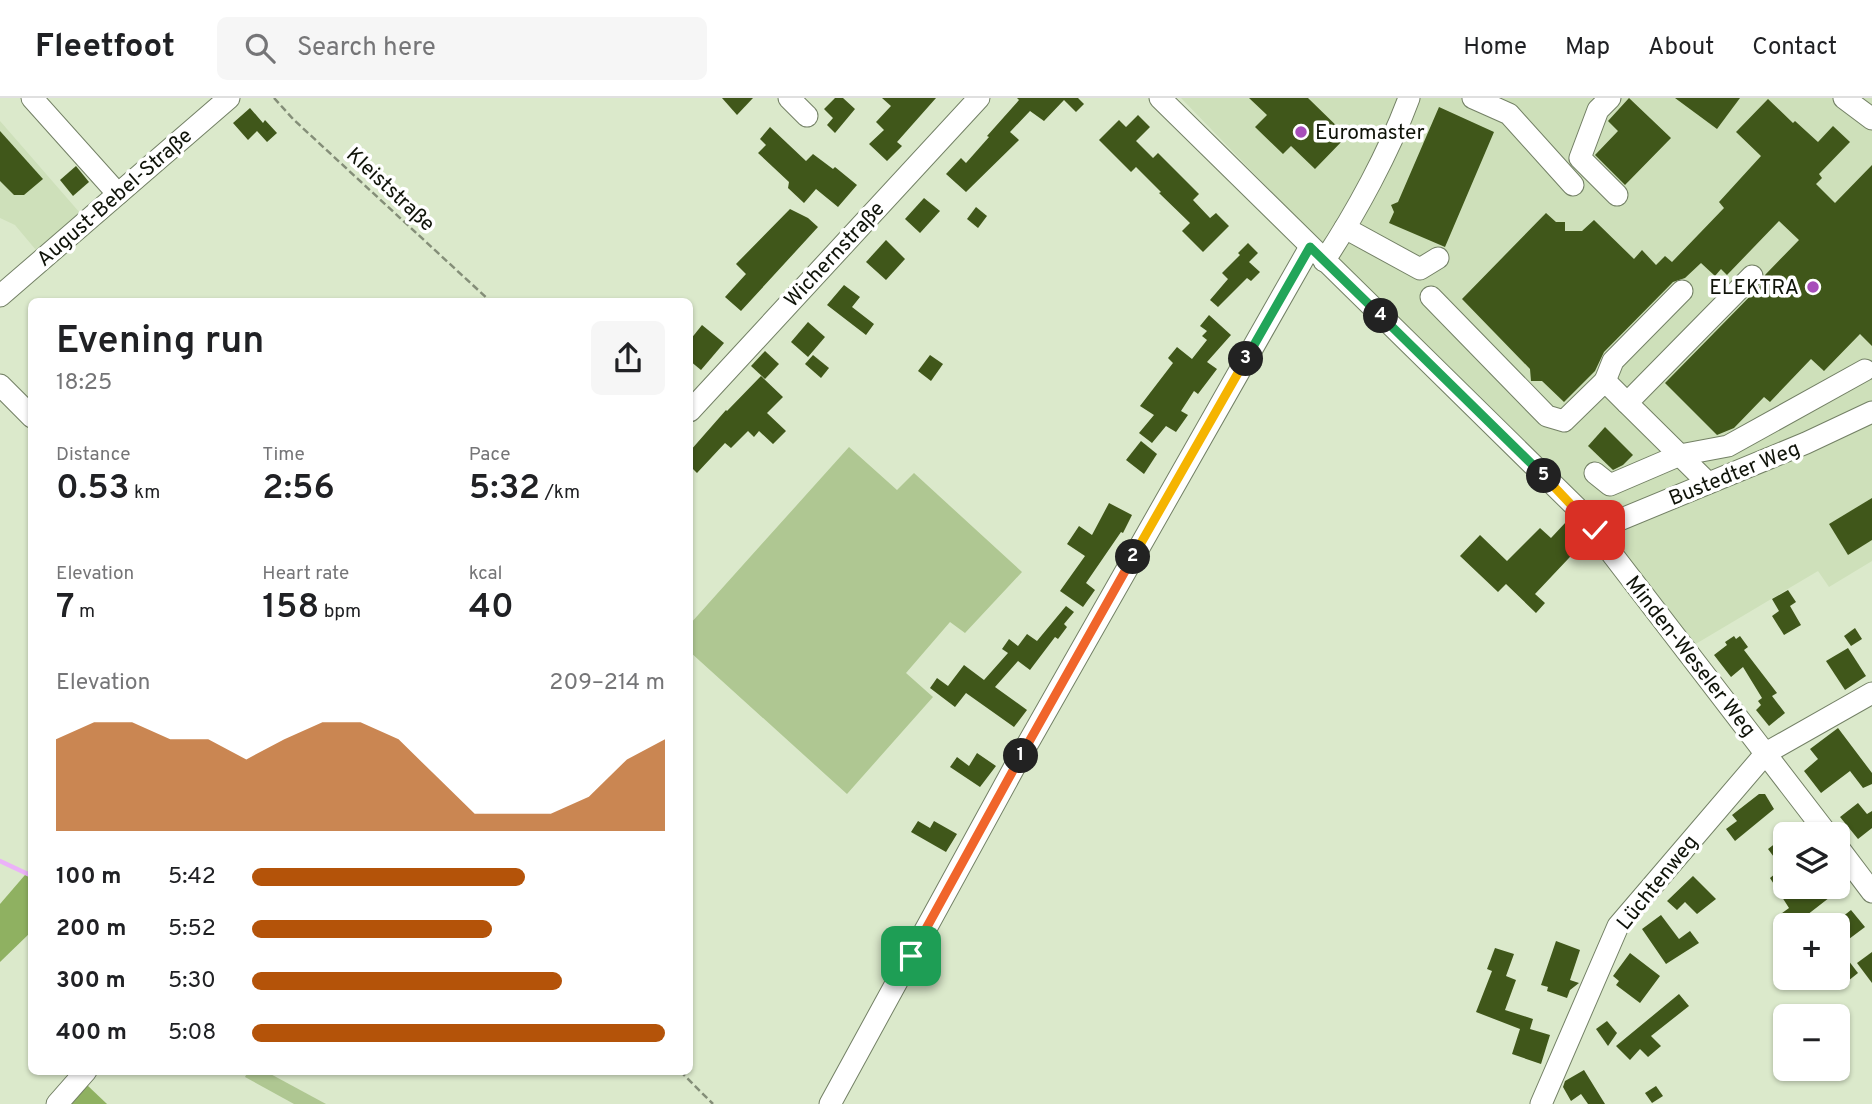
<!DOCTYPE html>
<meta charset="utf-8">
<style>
body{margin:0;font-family:Overpass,sans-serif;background:#f6f6f6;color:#202124;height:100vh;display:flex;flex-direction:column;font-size:26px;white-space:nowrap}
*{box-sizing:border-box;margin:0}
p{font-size:23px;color:#757577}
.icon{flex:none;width:38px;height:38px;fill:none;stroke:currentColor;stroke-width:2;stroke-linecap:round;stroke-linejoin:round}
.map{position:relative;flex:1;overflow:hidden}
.details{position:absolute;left:28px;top:200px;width:665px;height:777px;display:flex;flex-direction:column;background:#fff;border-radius:10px;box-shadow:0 2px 5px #0004}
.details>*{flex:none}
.fabs{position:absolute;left:1773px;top:724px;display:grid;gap:14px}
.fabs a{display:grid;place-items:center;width:77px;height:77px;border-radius:10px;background:#fff;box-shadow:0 2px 5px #0004;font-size:35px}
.pin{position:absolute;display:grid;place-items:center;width:60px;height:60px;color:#fff;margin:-30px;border-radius:14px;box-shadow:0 4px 10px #0006}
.km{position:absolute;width:35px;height:35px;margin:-18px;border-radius:50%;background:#222;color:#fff;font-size:19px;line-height:35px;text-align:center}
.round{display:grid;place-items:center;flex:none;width:74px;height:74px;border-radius:10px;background:#f6f6f6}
.overview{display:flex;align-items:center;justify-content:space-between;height:119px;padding:0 28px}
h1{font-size:38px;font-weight:600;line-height:52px}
.stats{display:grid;grid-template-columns:repeat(3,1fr);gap:10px;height:119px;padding:7px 28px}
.stats div{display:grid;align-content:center}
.stats b{font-size:35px;font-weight:600}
.stats small{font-size:19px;font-weight:400}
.stats p{font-size:19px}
.chart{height:196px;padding:14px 28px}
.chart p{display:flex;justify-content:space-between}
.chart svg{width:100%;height:126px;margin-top:7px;fill:#b45309;opacity:.7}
ul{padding:0 28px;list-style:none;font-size:23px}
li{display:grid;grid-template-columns:112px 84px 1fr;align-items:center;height:52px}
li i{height:18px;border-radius:9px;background:#b45309}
header{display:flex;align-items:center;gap:42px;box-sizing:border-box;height:98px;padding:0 35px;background:#fff;border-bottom:2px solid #e0e0e0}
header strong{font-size:33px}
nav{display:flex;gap:38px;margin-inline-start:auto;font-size:24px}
.search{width:490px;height:63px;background:#f6f6f6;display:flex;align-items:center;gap:18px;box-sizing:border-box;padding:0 24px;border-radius:10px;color:#757577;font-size:26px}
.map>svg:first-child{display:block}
.built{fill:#cee0ba}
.green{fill:#afc792}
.forest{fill:#8fb161}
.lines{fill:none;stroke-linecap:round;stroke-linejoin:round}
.stream{stroke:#ebb2f8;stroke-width:4.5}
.building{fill:#40571a}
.minor-casing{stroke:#738065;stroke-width:23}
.path{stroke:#848e78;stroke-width:2.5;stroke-dasharray:7 3.5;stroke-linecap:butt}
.minor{stroke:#fff;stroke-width:21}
.split-1-casing{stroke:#fff;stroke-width:14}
.split-2-casing{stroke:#fff;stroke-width:14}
.split-3-casing{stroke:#fff;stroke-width:14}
.split-4-casing{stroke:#fff;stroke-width:14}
.split-5-casing{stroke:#fff;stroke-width:14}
.split-6-casing{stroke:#fff;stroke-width:14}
.split-1{stroke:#f0652b;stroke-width:9}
.split-2{stroke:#f0652b;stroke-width:9}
.split-3{stroke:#f5b400;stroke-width:9}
.split-4{stroke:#22a559;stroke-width:9}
.split-5{stroke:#22a559;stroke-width:9}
.split-6{stroke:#f5b400;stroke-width:9}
.poi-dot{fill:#a74eba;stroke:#fff;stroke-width:2.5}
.labels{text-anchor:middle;stroke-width:7;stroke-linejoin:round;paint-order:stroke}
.poi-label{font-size:21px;fill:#0f1309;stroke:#fff;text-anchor:start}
.street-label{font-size:21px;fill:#0f1309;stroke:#fff}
</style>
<header>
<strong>Fleetfoot</strong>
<div class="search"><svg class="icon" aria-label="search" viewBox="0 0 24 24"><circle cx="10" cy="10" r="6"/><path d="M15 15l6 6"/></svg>Search here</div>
<nav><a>Home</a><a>Map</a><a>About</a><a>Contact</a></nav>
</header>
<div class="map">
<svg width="1872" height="1006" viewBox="0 0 1872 1006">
<rect width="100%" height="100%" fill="#dbe9cb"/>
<!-- built -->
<g class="built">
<polygon points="1181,0 1872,0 1872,463 1829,489 1818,473 1694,547 1583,403 1305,128"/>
<polygon points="0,23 80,115 36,152 15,127 0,120"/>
</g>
<!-- green -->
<g class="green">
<polygon points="849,349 897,392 914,375 1022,474 965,535 950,524 906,575 933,599 847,696 690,554 690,526"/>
<polygon points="248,973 265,973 326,1006 294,1006 245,979"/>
</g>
<!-- forest -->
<g class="forest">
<polygon points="31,770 31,834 0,864 0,806"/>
<polygon points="87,987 107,1006 70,1006"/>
</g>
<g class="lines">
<!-- stream -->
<polyline class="stream" points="0,763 32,778"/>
</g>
<!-- building -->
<g class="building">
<polygon points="722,0 753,0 737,17"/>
<polygon points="835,0 843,0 855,11 835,35 827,27 833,20 824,11"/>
<polygon points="882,0 936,0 897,44 902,48 887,63 869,46 884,32 876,24 891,8"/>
<polygon points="1017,0 1078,0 1084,6 1076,14 1064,2 1044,23 1030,13 1010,34 1019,42 966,94 946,76 961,60 966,65 989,39 987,38 1019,2"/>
<polygon points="1249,0 1308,0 1347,38 1315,71 1291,48 1283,56 1255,29 1267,17"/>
<polygon points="1629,0 1671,40 1625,87 1595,57 1618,33 1608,23"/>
<polygon points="1675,0 1740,0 1717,31"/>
<polygon points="1768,1 1793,25 1795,23 1818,44 1833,28 1850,44 1819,76 1822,80 1816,86 1835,105 1872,67 1872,248 1860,236 1824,273 1811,261 1770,304 1764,299 1734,330 1717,337 1665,285 1761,187 1765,177 1799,142 1779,123 1727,177 1721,171 1715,178 1701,165 1685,180 1673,184 1604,254 1595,273 1564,304 1542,283 1531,283 1530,271 1462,201 1546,115 1556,124 1565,124 1565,133 1582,133 1594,122 1634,161 1642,152 1656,167 1665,158 1672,164 1724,110 1719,104 1761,58 1736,34"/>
<polygon points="1439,9 1494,34 1445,149 1389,125 1394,114 1391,107 1398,104"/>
<polygon points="250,10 263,25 265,22 277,35 267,44 257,33 248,42 233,25"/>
<polygon points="1138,17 1150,29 1136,43 1153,60 1158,55 1199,96 1193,102 1210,120 1216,115 1229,128 1203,154 1182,133 1190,125 1159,95 1161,94 1136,69 1131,74 1099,42 1119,22 1126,29"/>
<polygon points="770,29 806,63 813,56 833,71 835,69 857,87 838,109 816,91 804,105 788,90 789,84 758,55 766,47 760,41"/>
<polygon points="0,33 43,81 24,97 14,97 0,83"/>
<polygon points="76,68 89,84 73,98 60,82"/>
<polygon points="924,100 940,113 920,135 905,121"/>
<polygon points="976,109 987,118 978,130 967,121"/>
<polygon points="790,111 808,120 818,129 741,213 725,199 746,176 736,166"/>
<polygon points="886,142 905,161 886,182 866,164"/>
<polygon points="1248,145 1258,155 1249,164 1260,174 1251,183 1247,180 1218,209 1210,202 1228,181 1222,175 1240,157 1238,155"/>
<polygon points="844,187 860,199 852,209 874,226 866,237 827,207"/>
<polygon points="1209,217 1231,237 1207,264 1217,271 1198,296 1194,293 1181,313 1188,317 1176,334 1166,328 1152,345 1139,335 1154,317 1140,308 1173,265 1168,260 1177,249 1192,261 1207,242 1202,238 1207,233 1200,228"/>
<polygon points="808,224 825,239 808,259 791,244"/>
<polygon points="702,227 724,245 701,272 690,263 690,242"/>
<polygon points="765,253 779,266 765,281 751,268"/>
<polygon points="813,257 829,270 821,280 805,266"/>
<polygon points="930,257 943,266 931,283 918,273"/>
<polygon points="761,278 783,299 767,315 786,333 773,346 759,333 754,339 748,333 731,350 725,345 697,375 690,368 690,353 726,312 727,313"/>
<polygon points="1605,329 1633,357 1623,367 1613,372 1588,348"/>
<polygon points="1141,343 1157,356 1144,376 1126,362"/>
<polygon points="1872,400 1872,442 1848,457 1829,426"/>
<polygon points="1109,405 1132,417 1123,435 1121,434 1086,485 1095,492 1083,509 1060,493 1085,458 1067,446 1079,428 1092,437"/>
<polygon points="1566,424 1585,443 1535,496 1545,505 1536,515 1506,486 1498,494 1460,458 1480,437 1507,463 1540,430 1551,440"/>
<polygon points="1788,492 1796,504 1790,508 1801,527 1784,537 1772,518 1779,513 1772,501"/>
<polygon points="1066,508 1074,514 1064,526 1067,529 1058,541 1055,539 1030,572 1018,563 995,589 1027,612 1014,629 966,595 955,609 930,590 937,580 948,588 964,567 984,582 1008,555 1002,551 1009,541 1018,548 1027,536 1037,543"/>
<polygon points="1855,530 1862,541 1851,548 1844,538"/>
<polygon points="1734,538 1736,541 1740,538 1748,549 1744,552 1777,595 1772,598 1785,615 1769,628 1756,612 1761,607 1758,603 1762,600 1743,569 1731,579 1714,557 1727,547 1725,544"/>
<polygon points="1848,550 1866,578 1845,592 1826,563"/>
<polygon points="1838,630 1872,675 1872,686 1863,690 1850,673 1821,695 1804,673 1818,661 1810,651"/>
<polygon points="977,655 996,668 980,689 962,677 966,672 962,677 950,669 957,659 969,668"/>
<polygon points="1759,696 1765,696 1774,711 1735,743 1726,731 1737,723 1732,717"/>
<polygon points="1858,705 1867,716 1872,713 1872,730 1858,741 1840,719"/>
<polygon points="918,723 930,730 934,723 957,736 946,754 911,734"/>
<polygon points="1785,738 1785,789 1843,789 1807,817 1806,815 1785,828 1782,832 1774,821 1789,810 1770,780 1782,770 1768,751"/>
<polygon points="1693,778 1716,801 1697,816 1685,804 1677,812 1667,803"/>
<polygon points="1851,812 1865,829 1845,844 1838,835 1838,828 1832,827"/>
<polygon points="1661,817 1679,841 1690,833 1699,845 1666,866 1642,831"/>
<polygon points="1556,843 1580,852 1570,882 1579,885 1570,892 1567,900 1547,893 1548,889 1541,887"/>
<polygon points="1838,849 1858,875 1838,891"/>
<polygon points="1495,850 1514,856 1506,878 1516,882 1505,912 1533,921 1530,931 1550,937 1541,966 1512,956 1520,931 1476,914 1492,873 1487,871"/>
<polygon points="1872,854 1872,885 1857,865"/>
<polygon points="1630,855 1660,878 1640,905 1616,887 1619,883 1613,878"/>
<polygon points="1679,896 1689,908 1651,938 1661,948 1648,959 1640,951 1630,962 1616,948"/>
<polygon points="1607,923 1617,935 1608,948 1596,931"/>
<polygon points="1584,972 1605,1006 1588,1006 1581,996 1571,1003 1563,989 1565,983"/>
<polygon points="1656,988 1663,998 1652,1005 1645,995"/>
</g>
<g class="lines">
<!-- minor casing -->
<g class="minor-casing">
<g id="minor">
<polyline points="32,0 118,96"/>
<polyline points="789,0 807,18"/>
<polyline points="1160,0 1576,409 1828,737"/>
<polyline points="1473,0 1509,16 1573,87"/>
<polyline points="1610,0 1598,12 1580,60 1617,97"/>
<polyline points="1844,0 1872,21"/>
<polyline points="1345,130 1420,171 1438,160"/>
<path d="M1324,163C1356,115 1389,54 1409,0"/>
<polyline points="0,198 229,0"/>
<polyline points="1431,199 1547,318 1564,323 1605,283 1627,305"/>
<polyline points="1605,283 1613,263 1682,193"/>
<polyline points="0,287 32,319"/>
<polyline points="690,313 979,0"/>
<polyline points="1595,375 1610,387 1680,357 1728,348 1865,272"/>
<polyline points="1708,385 1627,305 1752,178"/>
<polyline points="1595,432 1806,345 1872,314"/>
<polyline points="1838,749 1872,794"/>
<polyline points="57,1006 86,973"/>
<polyline points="830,1006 1015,668 1310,149"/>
<polyline points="1541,1006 1618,828 1766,655 1872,595"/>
</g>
</g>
<!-- path -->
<g class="path">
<polyline points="274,0 294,22 490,203"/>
<polyline points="680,973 713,1006"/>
</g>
<!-- minor -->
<use href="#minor" class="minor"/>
</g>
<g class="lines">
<!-- split-1 casing -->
<g class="split-1-casing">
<polyline id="split-1" points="911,858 1021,658"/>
</g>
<!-- split-2 casing -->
<g class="split-2-casing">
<polyline id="split-2" points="1021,658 1133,459"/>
</g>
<!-- split-3 casing -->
<g class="split-3-casing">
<polyline id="split-3" points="1133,459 1246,261"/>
</g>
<!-- split-4 casing -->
<g class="split-4-casing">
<polyline id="split-4" points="1246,261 1310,149 1381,218"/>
</g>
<!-- split-5 casing -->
<g class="split-5-casing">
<polyline id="split-5" points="1381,218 1544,378"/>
</g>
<!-- split-6 casing -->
<g class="split-6-casing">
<polyline id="split-6" points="1544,378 1595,432"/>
</g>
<!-- split-1 -->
<use href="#split-1" class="split-1"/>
<!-- split-2 -->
<use href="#split-2" class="split-2"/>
<!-- split-3 -->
<use href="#split-3" class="split-3"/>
<!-- split-4 -->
<use href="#split-4" class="split-4"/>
<!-- split-5 -->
<use href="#split-5" class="split-5"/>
<!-- split-6 -->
<use href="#split-6" class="split-6"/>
</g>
<!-- markers -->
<g class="poi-dot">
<circle cx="1301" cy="34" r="7"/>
<circle cx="1813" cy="189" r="7"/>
</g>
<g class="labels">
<!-- poi labels -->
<g class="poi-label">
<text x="1315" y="41">Euromaster</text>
<text x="1799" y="196" text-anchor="end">ELEKTRA</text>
</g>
<!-- street labels -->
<g class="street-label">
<text transform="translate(391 91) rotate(43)" y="7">Kleiststraße</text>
<text transform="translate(114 99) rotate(-41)" y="7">August-Bebel-Straße</text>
<text transform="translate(834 156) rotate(-47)" y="7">Wichernstraße</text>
<text transform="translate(1734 375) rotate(-22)" y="7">Bustedter Weg</text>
<text transform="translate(1691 558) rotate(52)" y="7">Minden-Weseler Weg</text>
<text transform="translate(1657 784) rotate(-51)" y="7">Lüchtenweg</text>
</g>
</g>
</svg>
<div class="fabs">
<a><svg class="icon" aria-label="layers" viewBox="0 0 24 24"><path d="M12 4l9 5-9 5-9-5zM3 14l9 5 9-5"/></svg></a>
<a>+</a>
<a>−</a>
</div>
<div class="pin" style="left:911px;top:858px;background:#1e9e55"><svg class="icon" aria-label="arrive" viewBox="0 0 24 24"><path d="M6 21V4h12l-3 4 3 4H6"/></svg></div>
<div class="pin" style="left:1595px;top:432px;background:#d93025"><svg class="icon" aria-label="check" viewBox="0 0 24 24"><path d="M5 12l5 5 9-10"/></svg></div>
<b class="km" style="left:1021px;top:658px">1</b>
<b class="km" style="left:1133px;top:459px">2</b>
<b class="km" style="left:1246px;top:261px">3</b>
<b class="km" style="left:1381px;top:218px">4</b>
<b class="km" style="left:1544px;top:378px">5</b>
<section class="details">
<div class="overview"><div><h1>Evening run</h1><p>18:25</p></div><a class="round"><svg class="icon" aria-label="share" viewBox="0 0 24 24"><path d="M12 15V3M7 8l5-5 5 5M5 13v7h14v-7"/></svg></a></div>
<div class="stats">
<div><p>Distance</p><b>0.53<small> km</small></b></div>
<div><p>Time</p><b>2:56</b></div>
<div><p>Pace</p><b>5:32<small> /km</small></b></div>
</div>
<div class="stats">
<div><p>Elevation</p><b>7<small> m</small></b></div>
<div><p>Heart rate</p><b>158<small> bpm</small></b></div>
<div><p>kcal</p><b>40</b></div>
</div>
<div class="chart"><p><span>Elevation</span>209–214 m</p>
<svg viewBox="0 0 160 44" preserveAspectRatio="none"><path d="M0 44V12L10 6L20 6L30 12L40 12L50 19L60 12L70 6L80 6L90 12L100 25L110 38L120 38L130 38L140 32L150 19L160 12V44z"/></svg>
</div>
<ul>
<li><b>100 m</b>5:42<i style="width:66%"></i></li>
<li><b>200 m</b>5:52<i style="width:58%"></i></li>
<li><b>300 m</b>5:30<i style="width:75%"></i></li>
<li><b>400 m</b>5:08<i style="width:100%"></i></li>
</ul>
</section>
</div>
